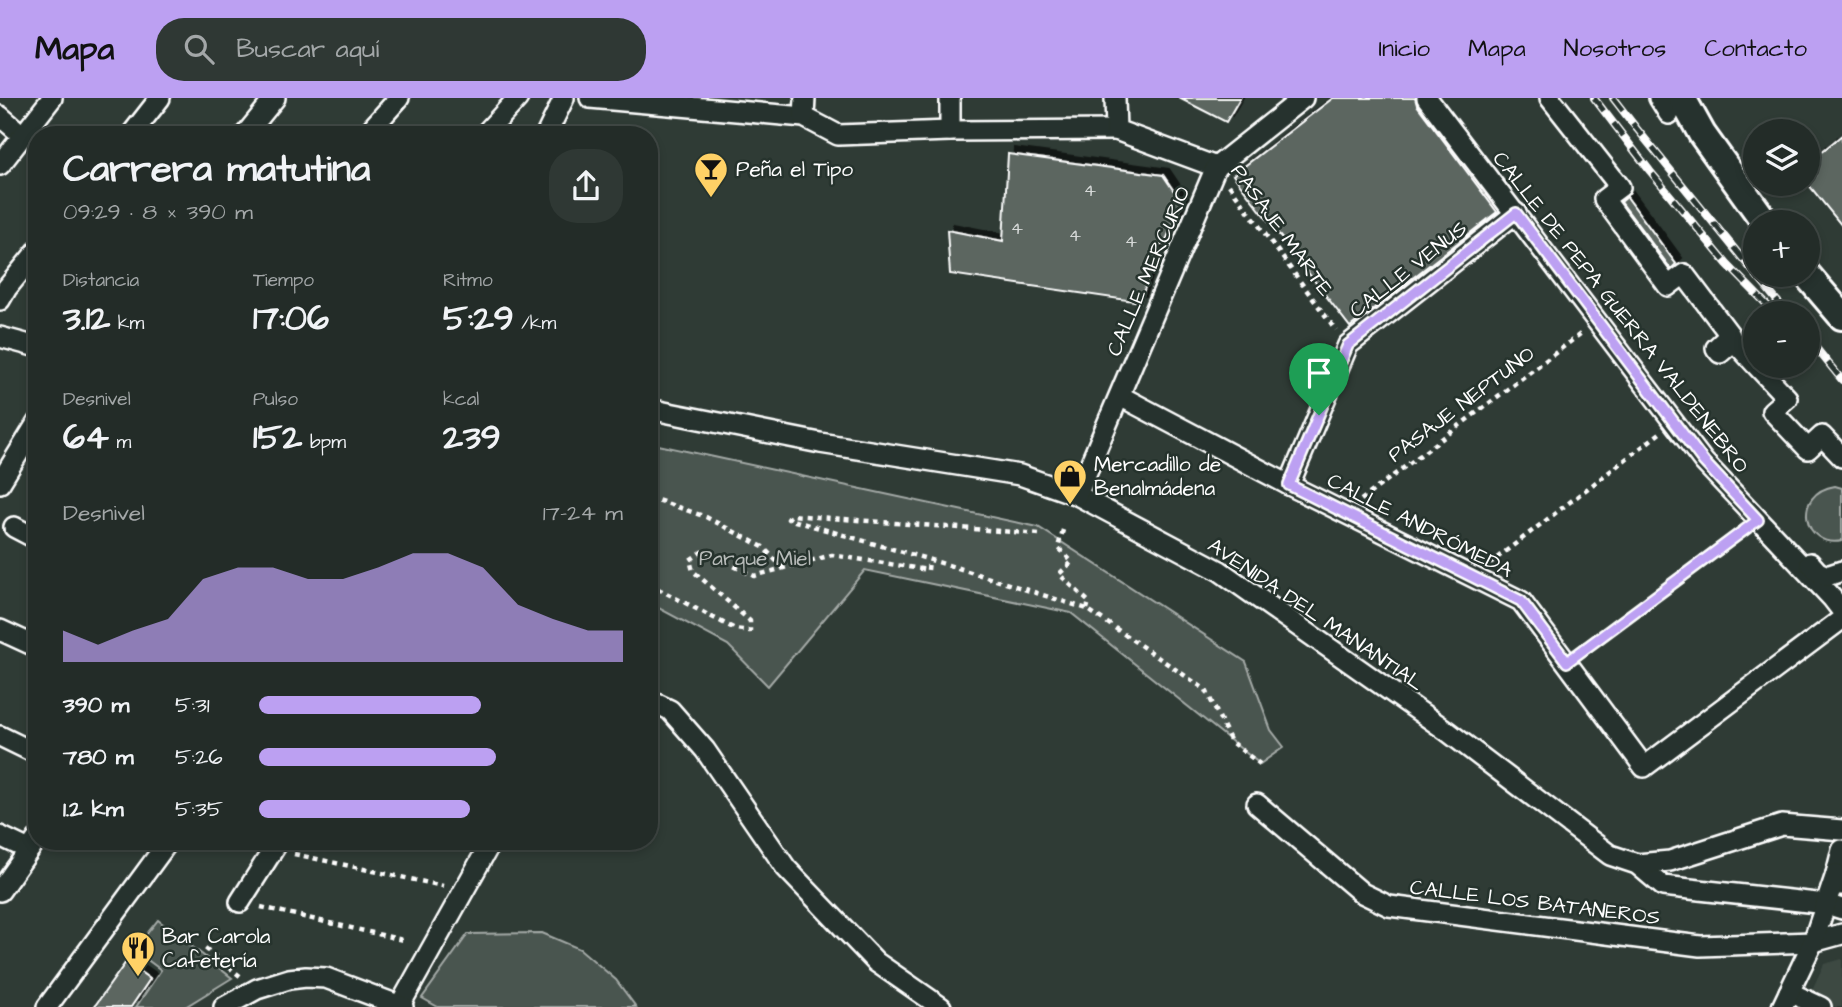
<!DOCTYPE html>
<html lang="es">
<meta charset="utf-8">
<style>
body{margin:0;font-family:"Architects Daughter",sans-serif;background:#2f3834;color:#f1f3f6;height:100vh;display:flex;flex-direction:column;font-size:26px;white-space:nowrap}
*{box-sizing:border-box;margin:0}
p{font-size:23px;color:#a3a7a8}
.icon{flex:none;width:38px;height:38px;fill:none;stroke:currentColor;stroke-width:2;stroke-linecap:round;stroke-linejoin:round}
.map{position:relative;flex:1;overflow:hidden}
.sheet{position:absolute;left:28px;top:28px;width:630px;height:724px;display:flex;flex-direction:column;background:#232c28;border-radius:28px;box-shadow:0 4px 10px #0003,0 0 0 2px #404845}
.sheet>*{flex:none}
.tools{position:absolute;left:1743px;top:21px;display:grid;gap:14px}
.tools a{display:grid;place-items:center;width:77px;height:77px;border-radius:50%;background:#232c28;box-shadow:0 4px 10px #0003,0 0 0 2px #404845;font-size:35px}
.pin{position:absolute;display:grid;place-items:center;width:60px;height:60px;color:#fff;margin:-72px -30px;border-radius:50% 50% 50% 0;rotate:-45deg;box-shadow:0 0 7px #0007}
.pin .icon{rotate:45deg}
.round{display:grid;place-items:center;flex:none;width:74px;height:74px;border-radius:28px;background:#2f3834}
.headline{display:flex;align-items:center;justify-content:space-between;height:119px;padding:0 35px}
h1{font-size:38px;font-weight:700;line-height:52px}
.stats{display:grid;grid-template-columns:repeat(3,1fr);gap:10px;height:119px;padding:7px 35px}
.stats div{display:grid;align-content:center}
.stats b{font-size:35px;font-weight:700}
.stats small{font-size:19px;font-weight:400}
.stats p{font-size:19px}
.chart{height:196px;padding:14px 35px}
.chart p{display:flex;justify-content:space-between}
.chart svg{width:100%;height:126px;margin-top:7px;fill:#bca0f2;opacity:.7}
ul{padding:0 35px;list-style:none;font-size:23px}
li{display:grid;grid-template-columns:112px 84px 1fr;align-items:center;height:52px}
li i{height:18px;border-radius:9px;background:#bca0f2}
header{display:flex;align-items:center;gap:42px;box-sizing:border-box;height:98px;padding:0 35px;background:#bca0f2;color:#111}
header strong{font-size:33px}
nav{display:flex;gap:38px;margin-inline-start:auto;font-size:24px}
.search{width:490px;height:63px;background:#2f3834;display:flex;align-items:center;gap:18px;box-sizing:border-box;padding:0 24px;border-radius:28px;color:#a3a7a8;font-size:26px}
.map>svg:first-child{display:block}
.built{fill:#3c4842}
.green{fill:#4a544f;stroke:#a4aaa7;stroke-width:2}
.building{fill:#5b6661;stroke:#fff;stroke-width:2;filter:url(#shadow)}
.lines{fill:none;stroke-linecap:round;stroke-linejoin:round}
.street-casing{stroke:#fff;stroke-width:24}
.secondary-casing{stroke:#fff;stroke-width:32}
.path{stroke:#fff;stroke-width:4.5;stroke-dasharray:5 5;stroke-linecap:butt}
.street{stroke:#26332d;stroke-width:19}
.secondary{stroke:#26332d;stroke-width:26}
.rail-casing{stroke:#fff;stroke-width:8}
.rail{stroke:#26332d;stroke-width:5;stroke-dasharray:16;stroke-linecap:butt}
.route-casing{stroke:#fff;stroke-width:14}
.route{stroke:#bca0f2;stroke-width:9}
.labels{text-anchor:middle;stroke-width:5;stroke-linejoin:round;paint-order:stroke}
.number-label{font-size:18px;fill:#d6d9d8}
.poi-label{font-size:21px;fill:#fff;stroke:#26332d;text-anchor:start}
.street-label{font-size:21px;fill:#fff;stroke:#26332d}
.park-label{font-size:21px;fill:#b7bbb9;stroke:#26332d}
</style>
<header>
<strong>Mapa</strong>
<div class="search"><svg class="icon" aria-label="search" viewBox="0 0 24 24"><circle cx="10" cy="10" r="6"/><path d="M15 15l6 6"/></svg>Buscar aquí</div>
<nav><a>Inicio</a><a>Mapa</a><a>Nosotros</a><a>Contacto</a></nav>
</header>
<div class="map">
<svg width="1842" height="909" viewBox="0 0 1842 909">
<defs>
<filter id="shadow"><feDropShadow dx="6" dy="-6" stdDeviation="0" flood-color="#0009"/></filter>
</defs>
<rect width="100%" height="100%" fill="#2f3b35"/>
<filter id="ink" filterUnits="userSpaceOnUse"><feTurbulence type="fractalNoise" baseFrequency=".0143" numOctaves="2"/><feDisplacementMap in="SourceGraphic" scale="14" xChannelSelector="R" yChannelSelector="G"/><feConvolveMatrix kernelMatrix="1 2 1 2 8 2 1 2 1" color-interpolation-filters="sRGB"/></filter>
<g filter="url(#ink)">
<!-- built -->
<polygon class="built" points="1842,861 1842,909 1804,909 1824,866"/>
<!-- green -->
<g class="green">
<polygon points="649,345 1038,429 1246,564 1271,632 1284,649 1260,666 1071,515 865,472 768,588 728,547 649,505"/>
<path d="M1835,388L1842,390V443C1803,451 1791,395 1835,388Z"/>
<polygon points="158,822 232,880 185,909 136,909 161,872 134,852"/>
<polygon points="542,835 580,851 616,882 636,909 438,909 422,900 468,836"/>
</g>
<!-- building -->
<g class="building">
<polygon points="1179,0 1240,0 1226,24"/>
<polygon points="1333,0 1415,0 1417,7 1497,114 1350,229 1233,77"/>
<polygon points="1842,37 1842,128 1808,86 1816,77 1808,65"/>
<polygon points="1008,56 1163,77 1182,105 1164,147 1159,147 1140,204 950,176 947,132 1003,143"/>
<polygon points="1627,99 1676,166 1671,171 1621,104"/>
<polygon points="126,864 150,881 131,909 94,909"/>
</g>
<g class="lines">
<!-- street casing -->
<g class="street-casing">
<g id="street">
<polyline points="590,0 804,19 838,37 950,33 1116,32"/>
<polyline points="1115,0 1116,32 1216,69"/>
<polyline points="1427,0 1704,364 1832,500 1842,513"/>
<polyline points="1550,0 1620,89 1604,101 1668,188 1684,176 1730,237 1716,250 1720,255 1734,243 1755,266"/>
<polyline points="1659,0 1669,16"/>
<polyline points="0,18 22,37"/>
<polyline points="804,19 805,0"/>
<polyline points="950,33 950,0"/>
<polyline points="131,37 160,0"/>
<polyline points="245,37 275,0"/>
<polyline points="366,37 399,0"/>
<polyline points="484,37 518,0"/>
<polyline points="546,37 564,0"/>
<polyline points="0,67 52,0"/>
<polyline points="0,202 7,190 37,153"/>
<polyline points="0,239 37,249"/>
<polyline points="1757,268 1787,300 1772,313 1808,351 1822,338 1842,359"/>
<polyline points="1120,298 1289,387 1521,503 1644,669 1842,521"/>
<polyline points="649,311 820,345 1020,377 1077,397 1220,473 1447,633 1610,757 1637,766 1663,788 1826,806 1842,811"/>
<polyline points="0,385 37,325"/>
<polyline points="1289,387 1348,247 1516,115"/>
<polyline points="1077,397 1216,69 1303,0"/>
<polyline points="14,429 37,441"/>
<polyline points="1810,465 1818,474 1827,478 1842,473"/>
<polyline points="0,532 37,549"/>
<polyline points="649,602 670,612 705,652 786,770 876,864 941,909"/>
<polyline points="0,638 37,656"/>
<polyline points="1257,706 1362,795 1389,808 1700,848 1813,844 1842,836"/>
<polyline points="0,738 29,752"/>
<polyline points="1637,766 1670,763 1782,727 1842,732"/>
<polyline points="1841,787 1836,776 1842,752"/>
<polyline points="0,793 37,741"/>
<polyline points="240,804 278,744"/>
<polyline points="1789,894 1821,909"/>
<polyline points="400,907 491,744"/>
<polyline points="47,909 168,744"/>
<polyline points="224,909 257,891 289,881 306,879 326,880 403,909"/>
<polyline points="1782,909 1813,844 1836,776"/>
</g>
</g>
<!-- secondary casing -->
<g class="secondary-casing">
<g id="secondary">
<polyline points="1682,0 1702,36 1765,124"/>
<polyline points="1807,177 1842,218"/>
</g>
</g>
<!-- path -->
<g class="path">
<polyline points="1229,87 1336,232"/>
<polyline points="649,399 706,419 763,449 783,470"/>
<polyline points="1361,402 1583,234"/>
<polyline points="1063,432 1058,449 1072,464 1059,476 1089,504 1087,511"/>
<polyline points="1039,436 791,417 788,421 955,469 1087,511 1206,592 1231,644 1260,666"/>
<polyline points="1489,466 1660,335"/>
<polyline points="649,486 735,531 750,533 750,523 693,473 690,462 703,453 754,478 832,457 928,472 929,462"/>
<polyline points="1582,553 1744,433"/>
<polyline points="294,756 443,788"/>
<polyline points="261,809 403,842"/>
<polyline points="205,850 240,878"/>
</g>
<!-- street -->
<use href="#street" class="street"/>
<!-- secondary -->
<use href="#secondary" class="secondary"/>
<!-- rail casing -->
<g class="rail-casing">
<g id="rail">
<polyline points="1594,0 1650,73 1727,166 1775,215"/>
<polyline points="1613,0 1637,31 1755,176"/>
<polyline points="1756,177 1787,215"/>
<polyline points="1808,240 1842,282"/>
</g>
</g>
<!-- rail -->
<use href="#rail" class="rail"/>
</g>
</g>
<g class="lines" filter="url(#ink)">
<!-- route casing -->
<g class="route-casing">
<polygon id="route" points="1516,115 1704,364 1758,422 1567,564 1521,503 1289,387 1348,247"/>
</g>
<!-- route -->
<use href="#route" class="route"/>
</g>
<!-- icons -->
<defs>
<g id="bar-pin" transform="scale(1.75)"><path d="M0 17L-7.5 6A9.5 9.5 0 1 1 7.5 6Z" fill="#ffd166" stroke="#26332d"/><path d="M-6-5H6L.8 .8V4.5H3.5V6h-7V4.5H-.8V.8Z" fill="#111"/></g>
<g id="shop-pin" transform="scale(1.75)"><path d="M0 17L-7.5 6A9.5 9.5 0 1 1 7.5 6Z" fill="#ffd166" stroke="#26332d"/><path d="M-5-2.5h2.3a2.7 3.5 0 0 1 5.4 0H5L5.5 6h-11ZM-1.5-2.5h3a1.5 2.3 0 0 0-3 0Z" fill="#111"/></g>
<g id="restaurant-pin" transform="scale(1.75)"><path d="M0 17L-7.5 6A9.5 9.5 0 1 1 7.5 6Z" fill="#ffd166" stroke="#26332d"/><path d="M-5-6h1v4h1v-4h1v4h1v-4h1v5L-1.5 .5V6h-2V.5L-5-1ZM5-6V6H3V1.5H1.5Q1.5-4 5-6Z" fill="#111"/></g>
</defs>
<g fill-rule="evenodd">
<use href="#bar-pin" x="711" y="71"/>
<use href="#shop-pin" x="1070" y="378"/>
<use href="#restaurant-pin" x="138" y="850"/>
</g>
<g class="labels">
<!-- number labels -->
<g class="number-label">
<text x="1090" y="98">4</text>
<text x="1017" y="136">4</text>
<text x="1075" y="143">4</text>
<text x="1131" y="149">4</text>
</g>
<!-- poi labels -->
<g class="poi-label">
<text x="736" y="78">Peña el Tipo</text>
<text x="1094" y="373">Mercadillo de<tspan x="1094" dy="24">Benalmádena</tspan></text>
<text x="162" y="845">Bar Carola<tspan x="162" dy="24">Cafetería</tspan></text>
</g>
<!-- street labels -->
<g class="street-label">
<text transform="translate(1282 132) rotate(54)" y="7">PASAJE MARTE</text>
<text transform="translate(1408 171) rotate(-38)" y="7">CALLE VENUS</text>
<text transform="translate(1148 173) rotate(-67)" y="7">CALLE MERCURIO</text>
<text transform="translate(1621 214) rotate(52)" y="7">CALLE DE PEPA GUERRA VALDENEBRO</text>
<text transform="translate(1461 306) rotate(-37)" y="7">PASAJE NEPTUNO</text>
<text transform="translate(1420 427) rotate(27)" y="7">CALLE ANDRÓMEDA</text>
<text transform="translate(1316 516) rotate(34)" y="7">AVENIDA DEL MANANTIAL</text>
<text transform="translate(1535 804) rotate(7)" y="7">CALLE LOS BATANEROS</text>
</g>
<!-- park labels -->
<g class="park-label">
<text x="755" y="467">Parque Miel</text>
</g>
</g>
</svg>
<div class="tools">
<a><svg class="icon" aria-label="layers" viewBox="0 0 24 24"><path d="M12 4l9 5-9 5-9-5zM3 14l9 5 9-5"/></svg></a>
<a>+</a>
<a>−</a>
</div>
<div class="pin" style="left:1319px;top:317px;background:#1e9e55"><svg class="icon" aria-label="arrive" viewBox="0 0 24 24"><path d="M6 21V4h12l-3 4 3 4H6"/></svg></div>
<section class="sheet">
<div class="headline"><div><h1>Carrera matutina</h1><p>09:29 · 8 × 390 m</p></div><a class="round"><svg class="icon" aria-label="share" viewBox="0 0 24 24"><path d="M12 15V3M7 8l5-5 5 5M5 13v7h14v-7"/></svg></a></div>
<div class="stats">
<div><p>Distancia</p><b>3.12<small> km</small></b></div>
<div><p>Tiempo</p><b>17:06</b></div>
<div><p>Ritmo</p><b>5:29<small> /km</small></b></div>
</div>
<div class="stats">
<div><p>Desnivel</p><b>64<small> m</small></b></div>
<div><p>Pulso</p><b>152<small> bpm</small></b></div>
<div><p>kcal</p><b>239</b></div>
</div>
<div class="chart"><p><span>Desnivel</span>17–24 m</p>
<svg viewBox="0 0 160 44" preserveAspectRatio="none"><path d="M0 44V33L10 38L20 33L30 29L40 15L50 11L60 11L70 15L80 15L90 11L100 6L110 6L120 11L130 24L140 29L150 33L160 33V44z"/></svg>
</div>
<ul>
<li><b>390 m</b>5:31<i style="width:61%"></i></li>
<li><b>780 m</b>5:26<i style="width:65%"></i></li>
<li><b>1.2 km</b>5:35<i style="width:58%"></i></li>
</ul>
</section>
</div>
